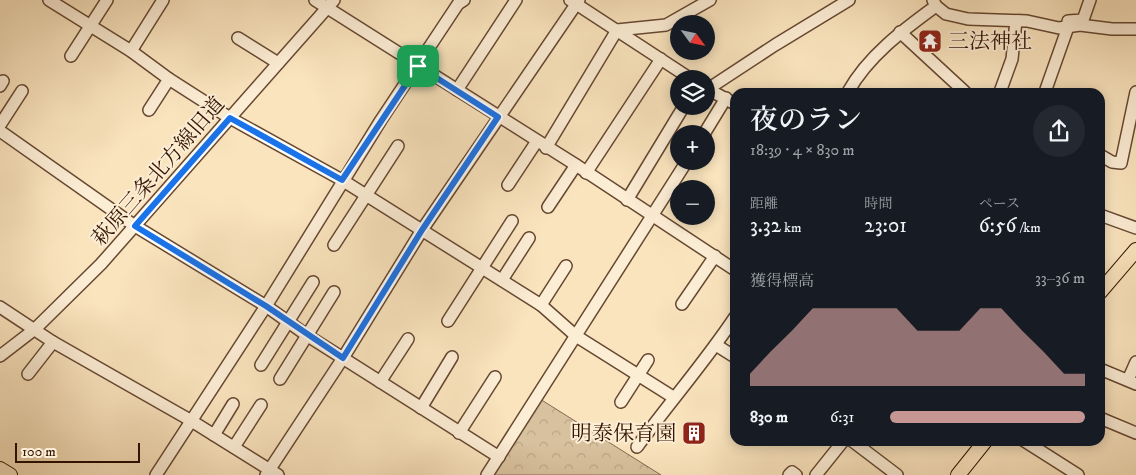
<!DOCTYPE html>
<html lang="ja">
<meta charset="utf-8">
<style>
body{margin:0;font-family:"IM FELL DW Pica","Noto Serif JP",serif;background:#242831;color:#f1f3f6;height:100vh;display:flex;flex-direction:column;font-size:19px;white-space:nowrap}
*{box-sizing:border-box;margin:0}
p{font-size:16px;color:#9ea1a6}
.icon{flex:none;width:28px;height:28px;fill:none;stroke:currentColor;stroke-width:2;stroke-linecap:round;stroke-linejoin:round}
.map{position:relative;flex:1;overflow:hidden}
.details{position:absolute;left:730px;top:88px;width:375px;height:358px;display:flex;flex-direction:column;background:#171b24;border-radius:15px;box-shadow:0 2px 12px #0003}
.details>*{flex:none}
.needle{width:32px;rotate:123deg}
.tools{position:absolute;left:670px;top:15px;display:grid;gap:10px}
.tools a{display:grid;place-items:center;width:45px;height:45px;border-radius:50%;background:#171b24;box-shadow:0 2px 12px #0003;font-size:25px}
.scale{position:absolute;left:15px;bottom:12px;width:125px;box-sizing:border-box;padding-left:5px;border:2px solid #341402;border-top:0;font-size:14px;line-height:18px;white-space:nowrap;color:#341402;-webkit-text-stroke:4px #fcedd5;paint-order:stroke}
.pin{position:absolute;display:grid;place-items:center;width:42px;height:42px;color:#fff;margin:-21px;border-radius:10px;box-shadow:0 2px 8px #0006}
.round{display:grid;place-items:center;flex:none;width:52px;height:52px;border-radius:26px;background:#242831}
.summary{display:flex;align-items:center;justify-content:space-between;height:85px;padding:0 20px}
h1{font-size:28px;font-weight:600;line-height:38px}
.figures{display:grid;grid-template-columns:repeat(3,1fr);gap:8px;height:85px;padding:5px 20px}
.figures div{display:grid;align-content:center}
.figures b{font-size:21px;font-weight:600}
.figures small{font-size:14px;font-weight:400}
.figures p{font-size:14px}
.chart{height:140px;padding:10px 20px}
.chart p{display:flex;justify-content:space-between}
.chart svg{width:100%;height:90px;margin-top:5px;fill:#c59692;opacity:.7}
ul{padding:0 20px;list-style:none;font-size:16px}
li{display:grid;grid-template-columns:80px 60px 1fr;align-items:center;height:38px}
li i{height:12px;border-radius:6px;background:#c59692}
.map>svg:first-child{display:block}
.park{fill:url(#park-crowns);stroke:#866a50}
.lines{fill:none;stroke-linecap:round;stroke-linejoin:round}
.minor-casing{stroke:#664831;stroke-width:14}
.major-casing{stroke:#341402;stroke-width:16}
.minor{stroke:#fcedd5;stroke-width:11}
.major{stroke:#fae4be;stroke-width:14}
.route-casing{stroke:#fff;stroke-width:10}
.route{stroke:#1a73e8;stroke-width:6}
.labels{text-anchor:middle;stroke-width:4;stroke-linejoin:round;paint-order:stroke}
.poi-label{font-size:21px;fill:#341402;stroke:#fcedd5;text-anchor:start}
.street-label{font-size:21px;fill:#341402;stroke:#fcedd5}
</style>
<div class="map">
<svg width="1136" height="475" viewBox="0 0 1136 475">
<defs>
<pattern id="park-crowns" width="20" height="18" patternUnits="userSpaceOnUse" patternTransform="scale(1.25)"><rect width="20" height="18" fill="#d8c19e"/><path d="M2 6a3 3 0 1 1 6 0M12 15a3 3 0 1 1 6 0" fill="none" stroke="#baa586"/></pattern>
</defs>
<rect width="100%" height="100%" fill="#fae4be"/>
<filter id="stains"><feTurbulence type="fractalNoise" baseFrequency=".004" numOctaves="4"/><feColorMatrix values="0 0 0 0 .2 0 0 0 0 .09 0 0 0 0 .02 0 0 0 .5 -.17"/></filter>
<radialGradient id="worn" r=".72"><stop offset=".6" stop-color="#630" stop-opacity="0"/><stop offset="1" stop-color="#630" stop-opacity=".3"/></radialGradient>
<!-- park -->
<polygon class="park" points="540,399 661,475 491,475"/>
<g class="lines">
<!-- minor casing -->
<g class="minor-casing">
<g id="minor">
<polyline points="49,0 131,51 169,79 230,118 342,180 541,305 576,336 673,397"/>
<polyline points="315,0 576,165 735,270"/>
<polyline points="570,0 691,79"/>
<polyline points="933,0 936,6 946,14 968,19 1027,21 1059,28 1080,25 1112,29 1136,29"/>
<polyline points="900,32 965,92"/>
<polyline points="238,38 278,63"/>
<polyline points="131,51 163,0"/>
<polyline points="71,56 107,0"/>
<polyline points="0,86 3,81"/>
<polyline points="706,88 735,104"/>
<polyline points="708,89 775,45 849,0"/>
<polyline points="457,90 516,0"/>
<path d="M848,92C868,56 903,30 936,6"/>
<polyline points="1000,92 1012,59 1016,21"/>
<polyline points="1045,92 1068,27 1068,21 1083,20 1090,0"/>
<polyline points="149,110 169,79"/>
<polyline points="0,125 22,91"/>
<polyline points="0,131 135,226 266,306 308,336 499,457"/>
<polyline points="704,134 726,98"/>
<polyline points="546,148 617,30 666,25 710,0"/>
<polyline points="1100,155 1112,162 1121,163 1136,92"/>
<polyline points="586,173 661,59"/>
<polyline points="508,185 537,141"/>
<polyline points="627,200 684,106"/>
<polyline points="548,207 576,165"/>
<polyline points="1100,215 1136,228"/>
<polyline points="334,245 398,146"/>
<polyline points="502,280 529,238"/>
<polyline points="682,304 715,256"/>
<polyline points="541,305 566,266"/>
<polyline points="0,307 53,342 190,420 278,475"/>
<polyline points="448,321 512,221"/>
<polyline points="716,345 735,357"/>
<polyline points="0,356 35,329 101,264 334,0"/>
<polyline points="261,365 313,282"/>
<polyline points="1100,369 1136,384"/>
<polyline points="28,374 53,342"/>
<polyline points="280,379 334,292"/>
<polyline points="1128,380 1136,362"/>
<polyline points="380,382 408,339"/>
<polyline points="621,402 648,360"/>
<polyline points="421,408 452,357"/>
<polyline points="1100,418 1136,433"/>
<polyline points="459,433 495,377"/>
<polyline points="214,435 233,404"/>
<polyline points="851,440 897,475"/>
<polyline points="1023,440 1078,475"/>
<polyline points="234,447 261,405"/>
<path d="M637,447C669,403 705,362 735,317"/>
<polyline points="156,475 266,306 381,120 458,4 464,0"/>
<polyline points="266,475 343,358 422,230 579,0"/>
<polyline points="487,475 687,161"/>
<polyline points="789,475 792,472 796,475"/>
<polyline points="816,475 844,440"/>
</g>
</g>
<!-- major casing -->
<g class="major-casing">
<g id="major">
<polyline points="1100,292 1136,250"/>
<polyline points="0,469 10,475"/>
<polyline points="958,475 986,440"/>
</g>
</g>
<!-- minor -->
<use href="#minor" class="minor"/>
<!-- major -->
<use href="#major" class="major"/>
</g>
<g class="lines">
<!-- route casing -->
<g class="route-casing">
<polygon id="route" points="418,66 498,117 422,230 343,358 266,306 135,226 230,118 342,180"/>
</g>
<!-- route -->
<use href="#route" class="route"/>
</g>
<!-- icons -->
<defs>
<g id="temple-square" transform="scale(1.25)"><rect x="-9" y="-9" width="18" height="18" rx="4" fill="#8f2418" stroke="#fcedd5"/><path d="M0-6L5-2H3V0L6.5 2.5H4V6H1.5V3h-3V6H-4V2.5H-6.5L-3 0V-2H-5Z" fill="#fff"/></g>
<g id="building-square" transform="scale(1.25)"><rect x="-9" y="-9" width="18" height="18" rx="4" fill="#8f2418" stroke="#fcedd5"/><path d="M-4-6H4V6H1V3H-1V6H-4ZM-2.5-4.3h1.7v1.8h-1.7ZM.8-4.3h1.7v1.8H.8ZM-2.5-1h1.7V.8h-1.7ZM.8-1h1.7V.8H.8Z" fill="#fff"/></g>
</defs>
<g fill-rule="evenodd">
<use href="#temple-square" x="930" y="41"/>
<use href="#building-square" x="694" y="433"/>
</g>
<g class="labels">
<!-- poi labels -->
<g class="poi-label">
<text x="948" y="48">三法神社</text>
<text x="676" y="440" text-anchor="end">明泰保育園</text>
</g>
<!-- street labels -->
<g class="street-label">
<text transform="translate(158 171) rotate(-49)" y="7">萩原三条北方線旧道</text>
</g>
</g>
<rect width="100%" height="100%" filter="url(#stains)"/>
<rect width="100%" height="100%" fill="url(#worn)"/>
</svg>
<div class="tools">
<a><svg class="needle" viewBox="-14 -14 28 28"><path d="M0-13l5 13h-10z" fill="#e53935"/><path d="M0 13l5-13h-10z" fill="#9ea1a6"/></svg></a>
<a><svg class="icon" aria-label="layers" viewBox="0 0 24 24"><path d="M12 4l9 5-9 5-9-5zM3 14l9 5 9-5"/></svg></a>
<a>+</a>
<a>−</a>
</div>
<div class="scale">100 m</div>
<div class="pin" style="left:418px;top:66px;background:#1e9e55"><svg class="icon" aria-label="arrive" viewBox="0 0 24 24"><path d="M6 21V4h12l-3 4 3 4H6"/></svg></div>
<section class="details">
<div class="summary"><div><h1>夜のラン</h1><p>18:39 · 4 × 830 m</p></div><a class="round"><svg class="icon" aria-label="share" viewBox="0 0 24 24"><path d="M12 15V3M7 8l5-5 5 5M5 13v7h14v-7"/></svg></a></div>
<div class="figures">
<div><p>距離</p><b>3.32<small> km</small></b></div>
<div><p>時間</p><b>23:01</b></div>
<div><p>ペース</p><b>6:56<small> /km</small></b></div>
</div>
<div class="chart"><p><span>獲得標高</span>33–36 m</p>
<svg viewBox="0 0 160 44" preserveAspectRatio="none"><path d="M0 44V38L10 27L20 17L30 6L40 6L50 6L60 6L70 6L80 17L90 17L100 17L110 6L120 6L130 17L140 27L150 38L160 38V44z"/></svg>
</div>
<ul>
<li><b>830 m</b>6:31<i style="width:100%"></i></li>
</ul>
</section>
</div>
